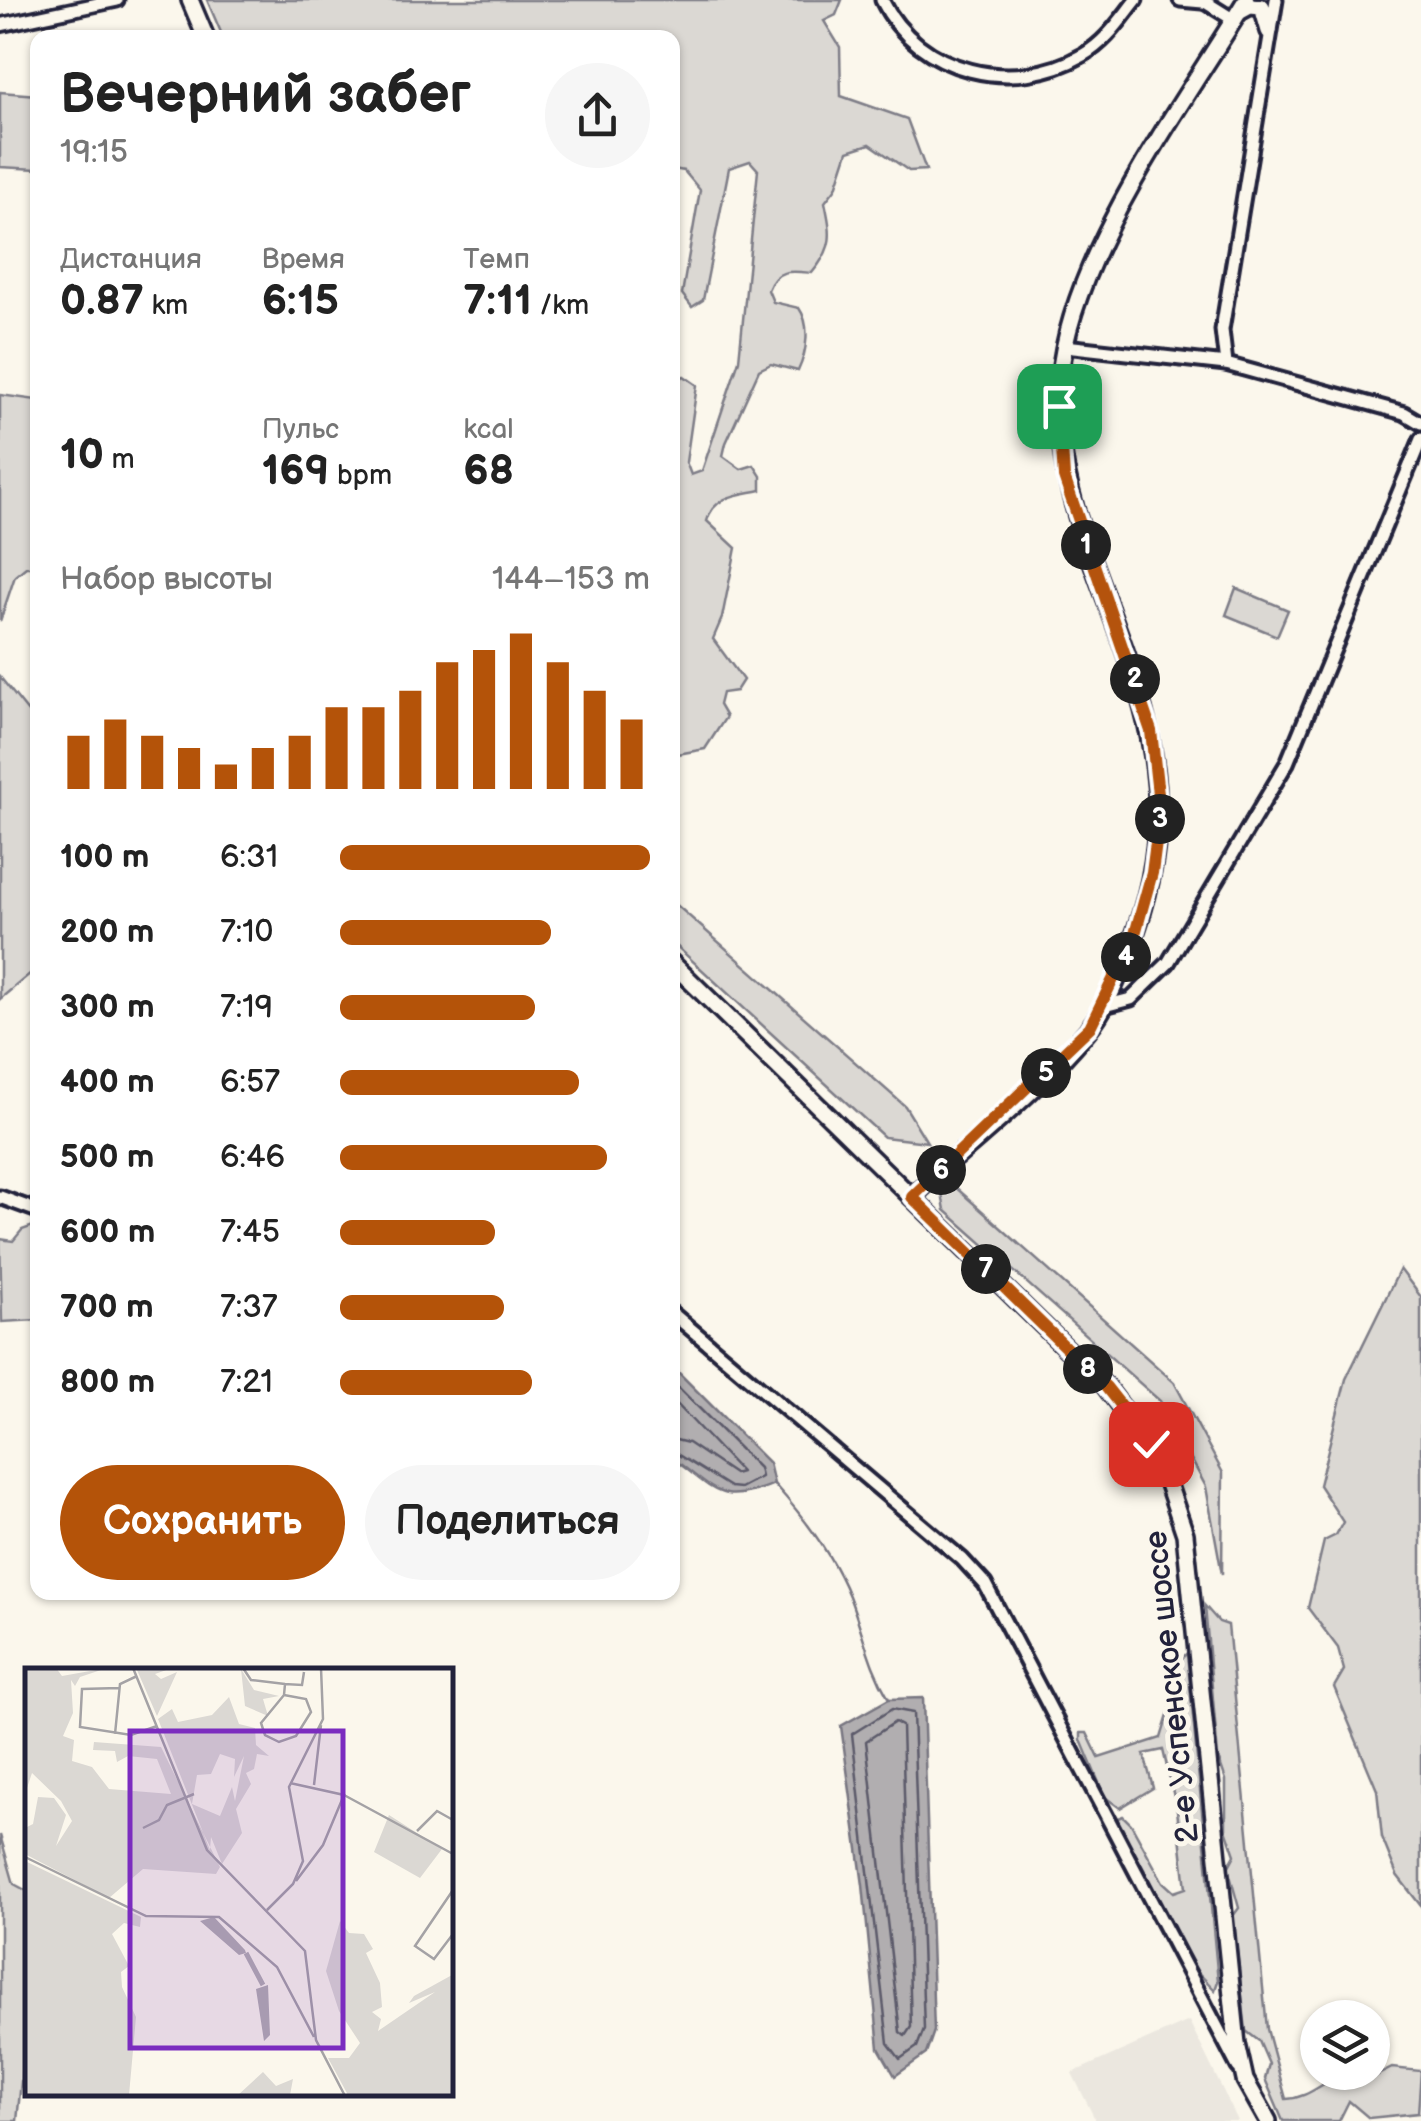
<!DOCTYPE html>
<html lang="ru">
<meta charset="utf-8">
<style>
body{margin:0;font-family:"Balsamiq Sans",sans-serif;background:#f6f6f6;color:#222;height:100vh;display:flex;flex-direction:column;font-size:38px;white-space:nowrap}
*{box-sizing:border-box;margin:0}
p{font-size:32px;color:#767676}
.icon{flex:none;width:55px;height:55px;fill:none;stroke:currentColor;stroke-width:2;stroke-linecap:round;stroke-linejoin:round}
.map{position:relative;flex:1;overflow:hidden}
.details{position:absolute;left:30px;top:30px;width:650px;height:1570px;display:flex;flex-direction:column;background:#fff;border-radius:20px;box-shadow:0 2px 8px #0004}
.details>*{flex:none}
.buttons{position:absolute;left:1300px;top:2000px;display:grid;gap:20px}
.buttons a{display:grid;place-items:center;width:90px;height:90px;border-radius:50%;background:#fff;box-shadow:0 2px 8px #0004;font-size:50px}
.pin{position:absolute;display:grid;place-items:center;width:85px;height:85px;color:#fff;margin:-42px;border-radius:20px;box-shadow:0 5px 15px #0006}
.km{position:absolute;width:50px;height:50px;margin:-25px;border-radius:50%;background:#222;color:#fff;font-size:28px;line-height:50px;text-align:center}
.round{display:grid;place-items:center;flex:none;width:105px;height:105px;border-radius:52px;background:#f6f6f6}
.summary{display:flex;align-items:center;justify-content:space-between;height:170px;padding:0 30px}
h1{font-size:55px;font-weight:600;line-height:75px}
.figures{display:grid;grid-template-columns:repeat(3,1fr);gap:15px;height:170px;padding:10px 30px}
.figures div{display:grid;align-content:center}
.figures b{font-size:42px;font-weight:600}
.figures small{font-size:28px;font-weight:400}
.figures p{font-size:28px}
.chart{height:280px;padding:20px 30px}
.chart p{display:flex;justify-content:space-between}
.chart svg{width:100%;height:180px;margin-top:10px;stroke:#b45309;stroke-width:6}
.button{display:flex;gap:20px;margin-top:auto;padding:20px 30px}
.button a{flex:1;height:115px;border-radius:60px;background:#b45309;color:#fff;font-size:40px;font-weight:600;line-height:115px;text-align:center}
.button a+a{background:#f6f6f6;color:#222}
ul{padding:0 30px;list-style:none;font-size:32px}
li{display:grid;grid-template-columns:160px 120px 1fr;align-items:center;height:75px}
li i{height:25px;border-radius:12px;background:#b45309}
.map>svg:first-child{display:block}
.built{fill:#ebe7df}
.green{fill:#dbd8d3;stroke:#7e7d87;stroke-width:2.5}
.water{fill:#b1aeb0;stroke:#787681;stroke-width:2.5}
.lines{fill:none;stroke-linecap:round;stroke-linejoin:round}
.shore{stroke:#5b5a6a;stroke-width:2.5}
.stream{stroke:#787681;stroke-width:2.5}
.minor-casing{stroke:#22223b;stroke-width:19}
.major-casing{stroke:#22223b;stroke-width:22}
.minor{stroke:#fbf7ec;stroke-width:11}
.major{stroke:#fbf7ec;stroke-width:15}
.route-casing{stroke:#fff;stroke-width:20}
.route{stroke:#b45309;stroke-width:12}
.labels{text-anchor:middle;stroke-width:10;stroke-linejoin:round;paint-order:stroke}
.street-label{font-size:32px;fill:#22223b;stroke:#fbf7ec}
.inset-river{fill:none;stroke:#b1aeb0;stroke-width:5}
.inset-road{fill:none;stroke:#a4a2a5;stroke-width:2.5}
.view{fill:#7b2cbf;fill-opacity:0.15;stroke:#7b2cbf;stroke-width:5}
.inset-edge{fill:none;stroke:#22223b;stroke-width:5}
</style>
<div class="map">
<svg width="1421" height="2121" viewBox="0 0 1421 2121">
<rect width="100%" height="100%" fill="#fbf7ec"/>
<filter id="ink" filterUnits="userSpaceOnUse"><feTurbulence type="fractalNoise" baseFrequency=".01" numOctaves="2"/><feDisplacementMap in="SourceGraphic" scale="20" xChannelSelector="R" yChannelSelector="G"/><feConvolveMatrix kernelMatrix="1 2 1 2 8 2 1 2 1" color-interpolation-filters="sRGB"/></filter>
<g filter="url(#ink)">
<!-- built -->
<polygon class="built" points="1189,2021 1238,2121 1096,2121 1072,2073"/>
<!-- green -->
<g class="green">
<path d="M207,0H842L836,15L824,21L840,47L841,96L907,119L926,170L909,171L870,144L848,151L836,188L825,202C832,235 834,247 812,273C791,271 776,268 768,290L773,302L799,308C811,325 807,352 798,371L771,364L759,370L726,443L723,456L741,469L754,465L761,476V490C738,495 714,495 707,521L736,548L722,618L713,639L743,680L736,691L722,693L719,705L726,717L705,749L678,754L673,761V381L684,376L697,385L686,462L691,475L702,471L739,360L758,170L750,161L729,168L703,300L692,307L682,294L700,190L684,171L673,169L672,38L223,37Z"/>
<polygon points="0,92 37,95 37,169 0,167"/>
<polygon points="0,395 37,400 38,567 26,567 15,576 0,621"/>
<polygon points="1236,588 1288,610 1277,636 1226,615"/>
<polygon points="0,677 37,723 37,968 0,999"/>
<polygon points="672,901 905,1106 927,1142 884,1137 673,943"/>
<polygon points="953,1185 1174,1382 1223,1473 1222,1574 1206,1487 1160,1401 945,1210 941,1188"/>
<polygon points="36,1225 37,1320 2,1322 0,1239 13,1241 22,1230"/>
<polygon points="1400,1269 1421,1297 1421,1906 1397,1875 1382,1838 1377,1790 1334,1687 1344,1670 1338,1648 1308,1608 1324,1541 1336,1535 1343,1522 1319,1485 1346,1379"/>
<path d="M1205,1606L1219,1622L1228,1625L1267,2029L1286,2099C1315,2098 1328,2072 1358,2073L1364,2082L1392,2068L1421,2071L1418,2113L1369,2118L1349,2101L1339,2121H1283L1265,2079L1269,2064L1259,2041L1246,2031L1233,1916L1239,1908L1228,1868L1235,1855L1226,1829V1780L1218,1757Z"/>
<polygon points="1187,1653 1218,1981 1215,1990 1185,1959 1115,1819 1123,1816 1131,1824 1163,1882 1174,1892 1186,1888 1177,1810 1163,1750 1144,1754 1153,1788 1120,1808 1105,1797 1081,1740 1081,1733 1087,1733 1099,1758 1161,1738 1178,1683 1176,1665"/>
<polygon points="0,1835 14,1884 27,1891 28,2012 17,2121 0,2121"/>
</g>
<!-- water -->
<g class="water">
<path d="M673,1367L769,1463L774,1484C719,1507 717,1490 673,1459Z"/>
<polygon points="923,1698 934,2031 926,2054 895,2076 879,2048 863,1885 841,1726 889,1699"/>
</g>
<g class="lines">
<!-- shore -->
<g class="shore">
<polyline points="672,1381 759,1468 761,1477 740,1488 730,1487 672,1451"/>
<polyline points="672,1399 741,1472 734,1474 688,1443 672,1439"/>
<polygon points="892,1709 913,1713 924,2029 917,2047 900,2059 888,2043 852,1734"/>
<polygon points="895,1722 902,1726 911,2027 905,2036 900,2032 866,1741"/>
</g>
<!-- stream -->
<path class="stream" d="M774,1484C803,1516 833,1556 849,1596C864,1634 868,1664 889,1699"/>
<!-- minor casing -->
<g class="minor-casing">
<g id="minor">
<path d="M882,0C918,74 1014,95 1083,55C1106,42 1120,20 1136,0"/>
<polyline points="1180,0 1203,2"/>
<polyline points="1202,0 1234,20"/>
<polyline points="0,25 117,0"/>
<polyline points="1065,346 1226,364 1404,413 1421,423"/>
<polyline points="1226,364 1222,330 1276,0"/>
<polyline points="1104,1006 1131,999 1168,963 1287,763 1421,439"/>
<polyline points="0,1197 38,1211"/>
<polyline points="672,1313 962,1559 985,1584 1238,2067"/>
</g>
</g>
<!-- major casing -->
<g class="major-casing">
<g id="major">
<polyline points="190,0 206,38"/>
<polyline points="1239,12 1250,6 1262,7 1269,31"/>
<polyline points="672,963 1106,1387 1159,1457 1185,1534 1237,2044 1245,2080 1268,2121"/>
<path d="M912,1197C970,1143 1038,1092 1088,1030C1107,1007 1118,977 1129,949C1177,830 1159,742 1116,626C1086,544 1052,466 1060,377C1071,254 1182,106 1246,0"/>
</g>
</g>
<!-- minor -->
<use href="#minor" class="minor"/>
<!-- major -->
<use href="#major" class="major"/>
</g>
</g>
<g class="lines" filter="url(#ink)">
<!-- route casing -->
<g class="route-casing">
<polyline id="route" points="1059,406 1064,477 1151,731 1160,812 1152,873 1135,934 1090,1027 912,1197 1106,1387 1151,1444"/>
</g>
<!-- route -->
<use href="#route" class="route"/>
</g>
<g class="labels">
<!-- street labels -->
<g class="street-label">
<text transform="translate(1171 1687) rotate(-96)" y="11">2-е Успенское шоссе</text>
</g>
</g>
<!-- overview -->
<g transform="translate(25 1668)">
<rect width="428" height="428" fill="#fbf7ec"/>
<path d="M0,0H31L37,8L82,0L55,9L50,18L46,12L48,45L38,68L49,72L47,93L67,99L84,121L146,126L132,91L103,88L92,94L90,83L68,82L69,74L136,79L195,199L191,206L118,201L84,230L0,186V160L8,156L13,129L29,130L41,147L31,178L47,153L36,133L7,105L0,126ZM147,0L130,6L136,11L152,4L132,48L112,2ZM216,1L229,22L254,28L238,31L243,48L220,38ZM204,29L214,56L230,60L231,77L244,88L232,86L229,101L221,105L226,116L211,141L217,165L197,196L186,169L185,182L133,51L147,41L153,54L187,47ZM195,86L210,91L209,109L219,88L210,133L207,119L195,148L167,136L172,107L186,106ZM364,147L417,181L395,210L349,184ZM0,193L116,249L115,259L99,255L87,266L104,298L96,304L97,319L111,349L104,427H0ZM315,253L324,265L339,266L348,281L341,285L355,315L357,339L347,344L356,351L353,363L410,324L384,335L389,328L427,307V427H323L303,390H324L335,375L314,343L301,303ZM238,404L251,418L268,411L265,427L212,428Z" fill="#dbd8d3" fill-rule="evenodd"/>
<path d="M189,249L220,282L221,285L214,287L175,253ZM243,317L245,367L239,373L231,321Z" fill="#b1aeb0"/>
<path class="inset-river" d="M221,285L238,317"/>
<path class="inset-road" d="M108,0L182,182L280,283L291,372L320,428M218,0L226,12L260,16M94,20L57,21L55,59L106,67L132,58M259,27L281,31L286,44L271,68L254,74L240,67L236,55ZM259,27L260,16L277,17L279,4M90,66L95,16L112,8M265,115L319,127L298,177L271,213M289,117L296,57M319,127L428,186M118,160L134,152L142,137L169,126M392,163L412,143L428,152M0,189L121,248L194,249L252,299L289,369M428,222L390,278L409,291L428,266M242,242L268,216L278,193L264,119L298,51L296,0"/>
<path class="view" d="M105,63H318V380H105Z"/>
<rect width="428" height="428" class="inset-edge"/>
</g>
</svg>
<div class="buttons">
<a><svg class="icon" aria-label="layers" viewBox="0 0 24 24"><path d="M12 4l9 5-9 5-9-5zM3 14l9 5 9-5"/></svg></a>
</div>
<div class="pin" style="left:1059px;top:406px;background:#1e9e55"><svg class="icon" aria-label="arrive" viewBox="0 0 24 24"><path d="M6 21V4h12l-3 4 3 4H6"/></svg></div>
<div class="pin" style="left:1151px;top:1444px;background:#d93025"><svg class="icon" aria-label="check" viewBox="0 0 24 24"><path d="M5 12l5 5 9-10"/></svg></div>
<b class="km" style="left:1086px;top:545px">1</b>
<b class="km" style="left:1135px;top:679px">2</b>
<b class="km" style="left:1160px;top:819px">3</b>
<b class="km" style="left:1126px;top:957px">4</b>
<b class="km" style="left:1046px;top:1073px">5</b>
<b class="km" style="left:941px;top:1170px">6</b>
<b class="km" style="left:986px;top:1269px">7</b>
<b class="km" style="left:1088px;top:1369px">8</b>
<section class="details">
<div class="summary"><div><h1>Вечерний забег</h1><p>19:15</p></div><a class="round"><svg class="icon" aria-label="share" viewBox="0 0 24 24"><path d="M12 15V3M7 8l5-5 5 5M5 13v7h14v-7"/></svg></a></div>
<div class="figures">
<div><p>Дистанция</p><b>0.87<small> km</small></b></div>
<div><p>Время</p><b>6:15</b></div>
<div><p>Темп</p><b>7:11<small> /km</small></b></div>
</div>
<div class="figures">
<div><b>10<small> m</small></b></div>
<div><p>Пульс</p><b>169<small> bpm</small></b></div>
<div><p>kcal</p><b>68</b></div>
</div>
<div class="chart"><p><span>Набор высоты</span>144–153 m</p>
<svg viewBox="0 0 160 44" preserveAspectRatio="none"><path d="M5 44V31M15 44V27M25 44V31M35 44V34M45 44V38M55 44V34M65 44V31M75 44V24M85 44V24M95 44V20M105 44V13M115 44V10M125 44V6M135 44V13M145 44V20M155 44V27"/></svg>
</div>
<ul>
<li><b>100 m</b>6:31<i style="width:100%"></i></li>
<li><b>200 m</b>7:10<i style="width:68%"></i></li>
<li><b>300 m</b>7:19<i style="width:63%"></i></li>
<li><b>400 m</b>6:57<i style="width:77%"></i></li>
<li><b>500 m</b>6:46<i style="width:86%"></i></li>
<li><b>600 m</b>7:45<i style="width:50%"></i></li>
<li><b>700 m</b>7:37<i style="width:53%"></i></li>
<li><b>800 m</b>7:21<i style="width:62%"></i></li>
</ul>
<div class="button"><a>Сохранить</a><a>Поделиться</a></div>
</section>
</div>
